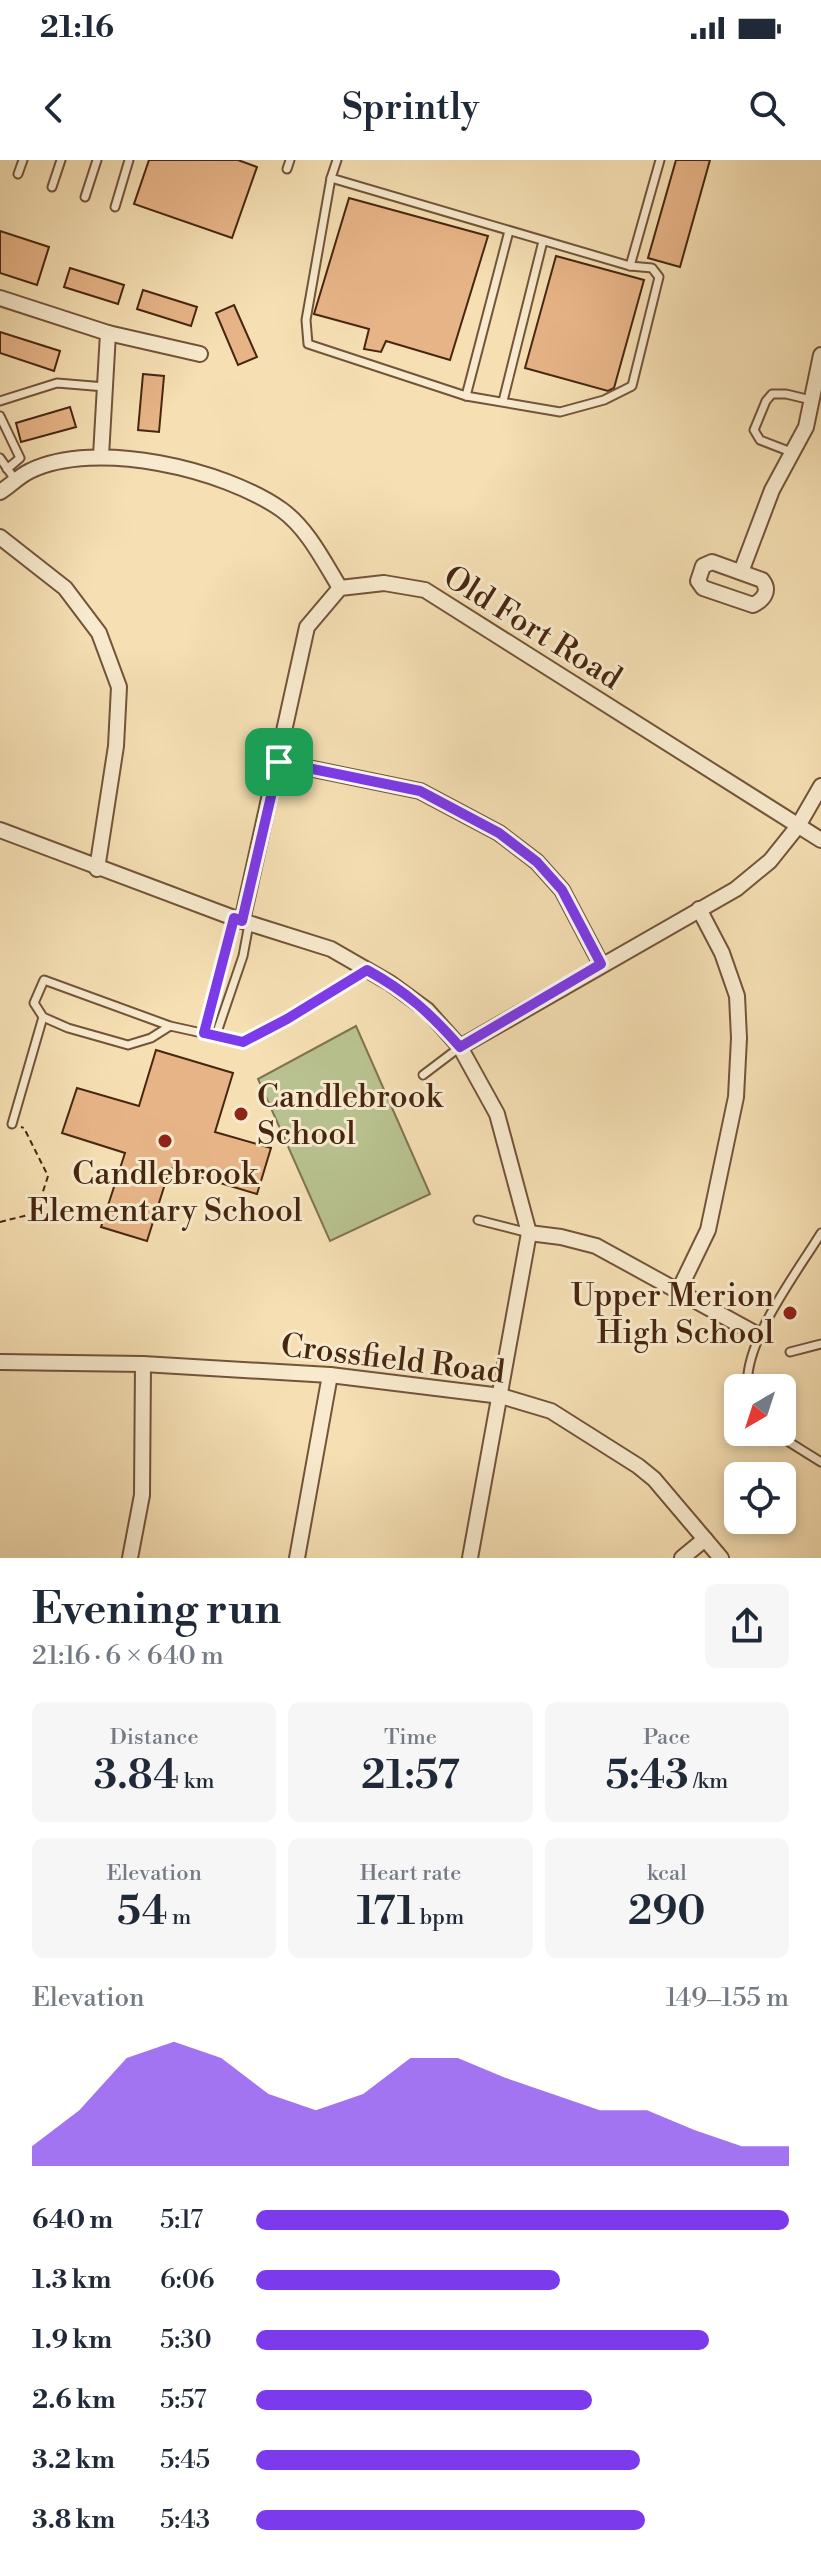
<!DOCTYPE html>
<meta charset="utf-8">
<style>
body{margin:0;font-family:"Libre Bodoni",serif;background:#f6f6f7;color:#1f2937;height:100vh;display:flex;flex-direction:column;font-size:30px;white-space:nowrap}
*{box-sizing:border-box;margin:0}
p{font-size:26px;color:#747a83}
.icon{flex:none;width:44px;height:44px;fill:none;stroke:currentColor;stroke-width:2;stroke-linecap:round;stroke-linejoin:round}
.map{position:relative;height:1398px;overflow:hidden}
.side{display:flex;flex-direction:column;background:#fff;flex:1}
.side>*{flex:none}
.needle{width:52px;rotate:219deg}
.controls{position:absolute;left:724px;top:1214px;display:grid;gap:16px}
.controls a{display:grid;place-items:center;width:72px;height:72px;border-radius:12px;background:#fff;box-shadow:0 4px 12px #0003;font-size:40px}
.pin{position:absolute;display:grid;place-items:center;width:68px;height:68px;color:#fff;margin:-34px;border-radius:16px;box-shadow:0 4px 12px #0006}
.round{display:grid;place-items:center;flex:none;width:84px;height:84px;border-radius:12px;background:#f6f6f7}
.summary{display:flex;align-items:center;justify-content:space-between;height:136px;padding:0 32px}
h1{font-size:44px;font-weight:600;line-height:60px}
.stats{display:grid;grid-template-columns:repeat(3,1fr);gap:12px;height:136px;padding:8px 32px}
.stats div{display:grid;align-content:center;border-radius:12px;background:#f6f6f7;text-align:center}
.stats b{font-size:40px;font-weight:600}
.stats small{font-size:22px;font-weight:400}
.stats p{font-size:22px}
.chart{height:224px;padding:16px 32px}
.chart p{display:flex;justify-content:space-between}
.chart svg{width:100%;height:144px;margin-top:8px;fill:#7c3aed;opacity:.7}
ul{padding:0 32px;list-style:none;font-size:26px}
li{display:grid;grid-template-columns:128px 96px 1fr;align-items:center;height:60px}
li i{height:20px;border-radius:10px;background:#7c3aed}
.status{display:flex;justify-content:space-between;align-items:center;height:56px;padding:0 40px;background:#fff;direction:ltr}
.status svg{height:22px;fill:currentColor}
header{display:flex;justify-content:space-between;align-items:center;height:104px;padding:0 32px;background:#fff;font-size:36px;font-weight:600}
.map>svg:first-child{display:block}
.garden{fill:#b8c290;stroke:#807450;stroke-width:2}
.building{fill:#e7b487;stroke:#472610;stroke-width:2}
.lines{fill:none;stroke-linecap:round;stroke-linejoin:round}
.lane-casing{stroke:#725439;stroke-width:11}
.street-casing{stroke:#725439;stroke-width:18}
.path{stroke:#472610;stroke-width:2;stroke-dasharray:6 4;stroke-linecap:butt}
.lane{stroke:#f8eace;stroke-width:7}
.street{stroke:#f8eace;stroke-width:14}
.route-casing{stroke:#fff;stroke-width:16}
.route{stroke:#7c3aed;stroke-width:10}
.poi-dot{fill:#8f2418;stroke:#f8eace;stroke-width:3}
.labels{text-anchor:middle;stroke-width:6;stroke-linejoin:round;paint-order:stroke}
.street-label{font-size:32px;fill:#472610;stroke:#f8eace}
.poi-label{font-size:32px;fill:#472610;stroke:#f8eace;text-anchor:start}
</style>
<div class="status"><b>21:16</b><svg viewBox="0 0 49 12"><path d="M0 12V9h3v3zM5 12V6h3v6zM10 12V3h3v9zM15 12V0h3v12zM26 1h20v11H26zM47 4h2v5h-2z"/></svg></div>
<header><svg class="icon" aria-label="back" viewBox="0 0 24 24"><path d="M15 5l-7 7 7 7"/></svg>Sprintly<svg class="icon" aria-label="search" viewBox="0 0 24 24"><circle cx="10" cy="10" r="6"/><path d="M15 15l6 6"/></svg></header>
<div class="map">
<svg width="821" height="1398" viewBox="0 0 821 1398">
<rect width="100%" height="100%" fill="#f5dfb3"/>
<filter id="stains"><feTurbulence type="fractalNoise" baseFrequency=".0025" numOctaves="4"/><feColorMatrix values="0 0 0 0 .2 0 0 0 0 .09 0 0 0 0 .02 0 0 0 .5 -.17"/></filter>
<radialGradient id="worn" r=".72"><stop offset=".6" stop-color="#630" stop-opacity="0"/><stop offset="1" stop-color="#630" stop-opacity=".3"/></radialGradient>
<!-- garden -->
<polygon class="garden" points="356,866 430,1034 330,1081 258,919"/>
<!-- building -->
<g class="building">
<polygon points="149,0 238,0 257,7 232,78 134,44"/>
<polygon points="676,0 710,0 680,107 648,98"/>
<polygon points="349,38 488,76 450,200 386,181 381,192 364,189 369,169 314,154"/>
<polygon points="0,71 49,87 37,125 0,113"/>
<polygon points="556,96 644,120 614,228 608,231 525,208"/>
<polygon points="70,108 124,125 118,144 64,127"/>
<polygon points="143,130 197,147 191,166 137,149"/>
<polygon points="234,145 257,197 238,205 216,153"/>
<polygon points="0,172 60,191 54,211 0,193"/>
<polygon points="143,214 164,216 159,272 138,270"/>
<polygon points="70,247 76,267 21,282 16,263"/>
<polygon points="156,890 233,913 215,972 271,988 257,1034 170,1008 147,1081 101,1067 125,993 62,973 77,928 139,946"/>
</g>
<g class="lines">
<!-- lane casing -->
<g class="lane-casing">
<g id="lane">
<polyline points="337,0 331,18 630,106 660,0"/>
<polyline points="287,9 290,0"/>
<polyline points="18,14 23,0"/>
<polyline points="331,18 306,160 308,184 466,236 509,71"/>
<polyline points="52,27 61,0"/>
<polyline points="85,37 97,0"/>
<polyline points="115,47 129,0"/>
<polyline points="466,236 560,252 604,240 632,226 659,117 652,108 630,106"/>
<polyline points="0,241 57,223 105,227"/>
<polyline points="503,241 543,81"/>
<polyline points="0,256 20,298 7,309"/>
<polyline points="791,292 760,280 754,270 766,241 772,234 786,234 811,240"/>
<polyline points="0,298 16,321"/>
<polyline points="170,866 151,878 128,885 68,868 43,857 34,843 44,820 170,866 243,882 287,859 367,810"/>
<polyline points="204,873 234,758"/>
<polyline points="216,875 243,796 249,764"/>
<polyline points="423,915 460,887"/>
<polyline points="12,964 43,857"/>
<polyline points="478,1060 529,1073"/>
<polyline points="790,1192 821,1184"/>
<path d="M748,1228C742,1184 798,1111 821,1073"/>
<polyline points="773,1272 821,1302"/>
</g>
</g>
<!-- street casing -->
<g class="street-casing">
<g id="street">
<polyline points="0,138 108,173 101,296"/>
<polyline points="108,173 200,194"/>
<path d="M0,332C10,326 19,316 30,311C96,279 224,309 282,350C308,369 324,402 340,428"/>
<polyline points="0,377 65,428 99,473 119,527 116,586 97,709"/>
<path d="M712,402L762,420C771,431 763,440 753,445L703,428L698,421L703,406Z"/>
<polyline points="741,412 772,330 806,267 821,195"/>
<polyline points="279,602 420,631 499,673 537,702 562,730 601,804"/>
<polyline points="0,670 242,761 331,789 390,823 427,850 460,887 497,954 529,1073 470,1398"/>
<polyline points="242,761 307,467 340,428 384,423 425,430 821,680"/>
<polyline points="460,887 736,729 770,701 798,666 821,626"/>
<polyline points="529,1073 561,1077 596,1086 758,1175"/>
<polyline points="679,1130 708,1070 736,937 739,878 737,836 722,793 699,749"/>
<polyline points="0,1202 143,1204 330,1215 501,1236 551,1251 638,1306 654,1319 721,1398"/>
<polyline points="130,1398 142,1335 143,1204"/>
<polyline points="297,1398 330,1215"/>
<polyline points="682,1398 705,1379"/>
</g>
</g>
<!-- path -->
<polyline class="path" points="0,1062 36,1053 48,1016 24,968 21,967"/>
<!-- lane -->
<use href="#lane" class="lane"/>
<!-- street -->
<use href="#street" class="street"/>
</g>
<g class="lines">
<!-- route casing -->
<g class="route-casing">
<path id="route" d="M279,602L420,631L499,673L537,702L562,730L601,804L460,887C430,853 407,832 367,810L287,859L243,882L204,873L234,758L242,761Z"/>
</g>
<!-- route -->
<use href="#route" class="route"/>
</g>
<!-- markers -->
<g class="poi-dot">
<circle cx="241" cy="954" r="8"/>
<circle cx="165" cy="981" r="8"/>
<circle cx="790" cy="1153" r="8"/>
</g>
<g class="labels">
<!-- street labels -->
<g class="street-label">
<text transform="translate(533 467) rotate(32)" y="11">Old Fort Road</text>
<text transform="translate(393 1198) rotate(7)" y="11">Crossfield Road</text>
</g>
<!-- poi labels -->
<g class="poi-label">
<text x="257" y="947">Candlebrook<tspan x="257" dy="37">School</tspan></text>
<text x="165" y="1024" text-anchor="middle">Candlebrook<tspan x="165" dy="37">Elementary School</tspan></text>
<text x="774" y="1146" text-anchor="end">Upper Merion<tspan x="774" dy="37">High School</tspan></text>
</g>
</g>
<rect width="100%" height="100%" filter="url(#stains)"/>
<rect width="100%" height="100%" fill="url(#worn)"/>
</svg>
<div class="controls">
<a><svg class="needle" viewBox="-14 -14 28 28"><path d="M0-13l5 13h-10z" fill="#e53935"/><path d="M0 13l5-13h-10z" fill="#747a83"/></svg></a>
<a><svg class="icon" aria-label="locate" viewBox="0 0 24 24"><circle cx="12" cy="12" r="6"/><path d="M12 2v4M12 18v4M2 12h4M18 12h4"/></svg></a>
</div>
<div class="pin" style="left:279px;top:602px;background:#1e9e55"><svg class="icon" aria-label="arrive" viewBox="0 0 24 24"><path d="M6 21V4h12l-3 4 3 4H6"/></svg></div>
</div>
<section class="side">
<div class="summary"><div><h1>Evening run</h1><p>21:16 · 6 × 640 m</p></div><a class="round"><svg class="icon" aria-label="share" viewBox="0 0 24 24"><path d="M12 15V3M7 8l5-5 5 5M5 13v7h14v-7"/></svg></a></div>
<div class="stats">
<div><p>Distance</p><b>3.84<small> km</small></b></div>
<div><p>Time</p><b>21:57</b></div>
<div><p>Pace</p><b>5:43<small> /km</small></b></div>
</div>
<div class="stats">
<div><p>Elevation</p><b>54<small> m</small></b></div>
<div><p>Heart rate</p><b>171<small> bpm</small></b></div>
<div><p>kcal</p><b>290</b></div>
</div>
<div class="chart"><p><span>Elevation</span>149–155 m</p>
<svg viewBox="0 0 160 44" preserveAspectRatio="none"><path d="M0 44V38L10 27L20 11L30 6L40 11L50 22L60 27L70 22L80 11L90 11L100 17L110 22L120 27L130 27L140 33L150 38L160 38V44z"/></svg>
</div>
<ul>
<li><b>640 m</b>5:17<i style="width:100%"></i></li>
<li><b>1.3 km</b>6:06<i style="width:57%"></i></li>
<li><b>1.9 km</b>5:30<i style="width:85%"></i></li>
<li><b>2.6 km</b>5:57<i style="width:63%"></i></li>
<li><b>3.2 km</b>5:45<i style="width:72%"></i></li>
<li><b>3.8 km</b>5:43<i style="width:73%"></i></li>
</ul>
</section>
